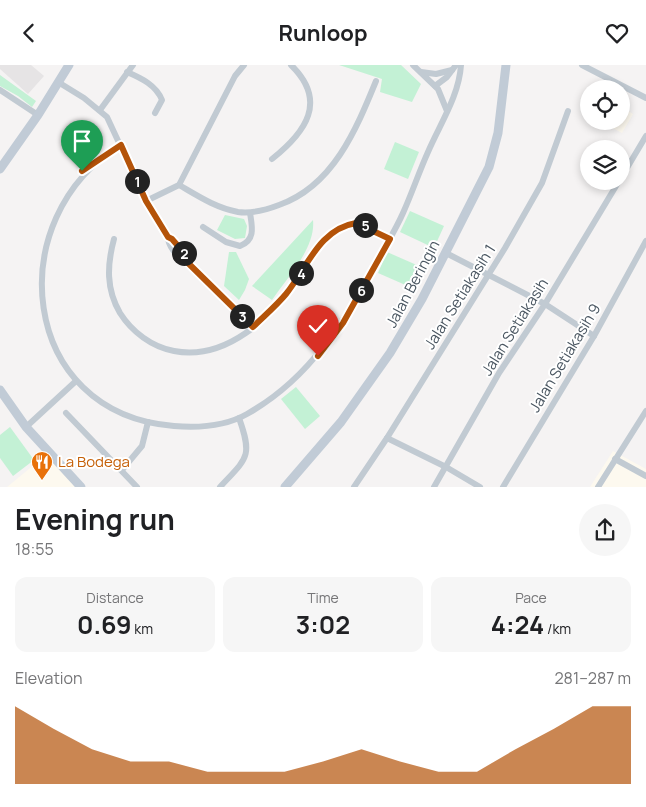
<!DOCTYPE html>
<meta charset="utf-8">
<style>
body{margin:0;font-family:Manrope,sans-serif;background:#f6f6f6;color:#202124;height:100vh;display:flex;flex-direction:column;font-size:19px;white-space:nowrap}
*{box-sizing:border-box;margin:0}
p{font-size:16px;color:#757577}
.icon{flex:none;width:28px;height:28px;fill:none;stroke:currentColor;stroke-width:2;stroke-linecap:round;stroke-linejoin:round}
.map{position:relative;height:422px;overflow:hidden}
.side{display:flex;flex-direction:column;background:#fff;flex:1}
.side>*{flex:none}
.controls{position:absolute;left:580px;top:15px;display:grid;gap:10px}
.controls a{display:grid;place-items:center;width:50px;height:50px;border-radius:50%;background:#fff;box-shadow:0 2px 8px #0003;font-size:25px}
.pin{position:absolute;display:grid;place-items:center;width:42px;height:42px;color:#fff;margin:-51px -21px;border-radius:50% 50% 50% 0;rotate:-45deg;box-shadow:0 0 5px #0007}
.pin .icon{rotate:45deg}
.km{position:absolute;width:25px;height:25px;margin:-12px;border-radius:50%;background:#222;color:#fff;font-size:14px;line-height:25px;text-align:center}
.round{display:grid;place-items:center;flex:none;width:52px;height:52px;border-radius:26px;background:#f6f6f6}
.headline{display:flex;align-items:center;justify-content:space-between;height:85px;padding:0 15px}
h1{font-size:28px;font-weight:700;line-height:38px}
.stats{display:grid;grid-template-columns:repeat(3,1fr);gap:8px;height:85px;padding:5px 15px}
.stats div{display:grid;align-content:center;border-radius:12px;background:#f6f6f6;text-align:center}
.stats b{font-size:25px;font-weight:700}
.stats small{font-size:14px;font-weight:400}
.stats p{font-size:14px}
.chart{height:140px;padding:10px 15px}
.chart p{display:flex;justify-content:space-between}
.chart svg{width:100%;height:90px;margin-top:5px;fill:#b45309;opacity:.7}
header{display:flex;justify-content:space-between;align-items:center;height:65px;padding:0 15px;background:#fff;font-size:22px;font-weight:700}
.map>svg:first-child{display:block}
.commercial{fill:#fdf9ef}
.education{fill:#e6e4e5}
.green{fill:#c3f1d5}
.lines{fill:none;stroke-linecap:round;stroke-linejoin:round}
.street{stroke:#c1cad2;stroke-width:6}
.secondary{stroke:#c1cbd6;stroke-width:9}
.route-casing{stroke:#fff;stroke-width:10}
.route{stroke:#b45309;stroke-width:6}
.labels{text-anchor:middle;stroke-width:4;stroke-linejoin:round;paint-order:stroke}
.street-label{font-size:15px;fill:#4a5661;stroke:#fff}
.food-label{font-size:15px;fill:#c56008;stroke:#fff;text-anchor:start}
</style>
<header><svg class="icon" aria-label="back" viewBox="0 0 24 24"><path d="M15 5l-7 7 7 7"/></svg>Runloop<svg class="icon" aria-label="heart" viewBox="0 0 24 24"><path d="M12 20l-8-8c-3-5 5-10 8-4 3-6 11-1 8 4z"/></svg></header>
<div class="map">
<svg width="646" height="422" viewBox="0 0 646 422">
<rect width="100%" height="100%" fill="#f5f3f3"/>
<!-- commercial -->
<g class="commercial">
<polygon points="621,41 633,49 622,68 599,56 621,56"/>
<polygon points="613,386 646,404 646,422 590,422"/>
<polygon points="47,389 77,422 7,422"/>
</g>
<!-- education -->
<polygon class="education" points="0,0 31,0 44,11 28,29 0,4"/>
<!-- green -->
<g class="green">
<polygon points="339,0 401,0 421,19 412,37 380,27 382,14"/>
<polygon points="0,10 36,36 32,42 18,31 0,21"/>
<polygon points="395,77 419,87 408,114 384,104"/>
<polygon points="410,146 444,161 434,183 400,167"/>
<polygon points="225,150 244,154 247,161 245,173 235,174 217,165"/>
<path d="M313,155C316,183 287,213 272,235L252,221Z"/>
<polygon points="229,187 236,187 249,214 245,225 239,235 224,221"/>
<polygon points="387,187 419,201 410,222 378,208"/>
<polygon points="296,322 320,351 305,364 281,334"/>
<polygon points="10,362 34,395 13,411 0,393 0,370"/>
</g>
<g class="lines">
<!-- street -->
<g class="street">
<polyline points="413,0 438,24 447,46"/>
<polyline points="582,0 646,33"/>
<path d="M127,7C141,13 156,20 162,35L155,48"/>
<polyline points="421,7 436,9 452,5"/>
<path d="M58,17L84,33L107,52L146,136L168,172C168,180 176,192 185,194L253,262"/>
<polyline points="435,21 447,12 456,0"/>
<polyline points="0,25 38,50"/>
<polyline points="100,45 133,0"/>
<path d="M121,80C0,152 18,349 174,361C198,363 226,361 247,349C311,313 343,257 378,195C386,180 396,164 403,148C412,128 419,107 428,87C440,59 459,31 461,0"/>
<path d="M272,94C306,67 328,36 291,0"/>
<polyline points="621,113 646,71"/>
<path d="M179,120C198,131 216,143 238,147C252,149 266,145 279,140C333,121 356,65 376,16"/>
<polyline points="146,136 179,120 235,11 244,0"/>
<path d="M203,162L226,177L240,181C256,175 252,161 250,148"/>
<polyline points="168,172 173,174 185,189 185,194"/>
<path d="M114,174C107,200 106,224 120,248C132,267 152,282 174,286C226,296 271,253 298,213C314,189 324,163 356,158L390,173"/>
<polyline points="446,188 545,239 594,271"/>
<polyline points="66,348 137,422"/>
<polyline points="26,362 76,316"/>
<polyline points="387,373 446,402 480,422"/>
<polyline points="615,394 646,411"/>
<polyline points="122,405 142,381 148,357"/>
<path d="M220,422C247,393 253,392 239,353"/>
<polyline points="354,422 387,373 505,183 542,118 568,46"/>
<polyline points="434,422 499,308 545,239 619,116"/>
<polyline points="503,422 594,271 646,176"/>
<polyline points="598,422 646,346"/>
</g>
<!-- secondary -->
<g class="secondary">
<polyline points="0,104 38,50 69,0"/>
<polyline points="0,325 26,362 81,422"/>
<polyline points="285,422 341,357 390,288 422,234 489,102 498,68 506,0"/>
</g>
</g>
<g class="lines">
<!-- route casing -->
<g class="route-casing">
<path id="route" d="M82,106L121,80L146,136L168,172L172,174L185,189L184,194L253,262C264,251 276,241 286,229C307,203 319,164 356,158L390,174L343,258L318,291"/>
</g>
<!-- route -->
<use href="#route" class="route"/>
</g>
<!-- icons -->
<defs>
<g id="restaurant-pin" transform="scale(1.125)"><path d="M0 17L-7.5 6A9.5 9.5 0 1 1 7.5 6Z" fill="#e8710a" stroke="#fff"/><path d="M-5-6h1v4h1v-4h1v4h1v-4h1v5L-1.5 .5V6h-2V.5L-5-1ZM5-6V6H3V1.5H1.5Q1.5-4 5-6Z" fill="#fff"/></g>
</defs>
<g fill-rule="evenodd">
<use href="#restaurant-pin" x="42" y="397"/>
</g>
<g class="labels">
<!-- street labels -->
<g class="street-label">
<text transform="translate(413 219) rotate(-62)" y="5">Jalan Beringin</text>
<text transform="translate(460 232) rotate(-58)" y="5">Jalan Setiakasih 1</text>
<text transform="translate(515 262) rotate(-58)" y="5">Jalan Setiakasih</text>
<text transform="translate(565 293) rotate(-59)" y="5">Jalan Setiakasih 9</text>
</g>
<!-- food labels -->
<g class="food-label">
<text x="58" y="402">La Bodega</text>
</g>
</g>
</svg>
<div class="controls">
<a><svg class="icon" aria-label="locate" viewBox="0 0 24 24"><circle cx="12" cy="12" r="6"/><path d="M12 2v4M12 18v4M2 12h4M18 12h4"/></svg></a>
<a><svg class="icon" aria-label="layers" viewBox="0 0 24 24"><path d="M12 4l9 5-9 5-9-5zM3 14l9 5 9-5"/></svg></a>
</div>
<div class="pin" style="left:82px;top:106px;background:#1e9e55"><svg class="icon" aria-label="arrive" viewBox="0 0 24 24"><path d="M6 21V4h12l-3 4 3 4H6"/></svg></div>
<div class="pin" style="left:318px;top:291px;background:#d93025"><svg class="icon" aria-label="check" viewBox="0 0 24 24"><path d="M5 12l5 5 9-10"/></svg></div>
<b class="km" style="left:137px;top:116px">1</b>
<b class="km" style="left:184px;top:188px">2</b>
<b class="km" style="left:242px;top:251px">3</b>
<b class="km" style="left:301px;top:208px">4</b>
<b class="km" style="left:365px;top:160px">5</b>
<b class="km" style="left:361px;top:225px">6</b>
</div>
<section class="side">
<div class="headline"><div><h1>Evening run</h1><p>18:55</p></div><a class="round"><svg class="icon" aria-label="share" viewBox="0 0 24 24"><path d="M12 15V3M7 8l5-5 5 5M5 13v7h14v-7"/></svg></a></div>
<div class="stats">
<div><p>Distance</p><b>0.69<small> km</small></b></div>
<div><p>Time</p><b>3:02</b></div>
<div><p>Pace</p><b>4:24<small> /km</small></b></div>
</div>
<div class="chart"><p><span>Elevation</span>281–287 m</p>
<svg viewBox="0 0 160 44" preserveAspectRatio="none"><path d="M0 44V6L10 17L20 27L30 33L40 33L50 38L60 38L70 38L80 33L90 27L100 33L110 38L120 38L130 27L140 17L150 6L160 6V44z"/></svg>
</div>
</section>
